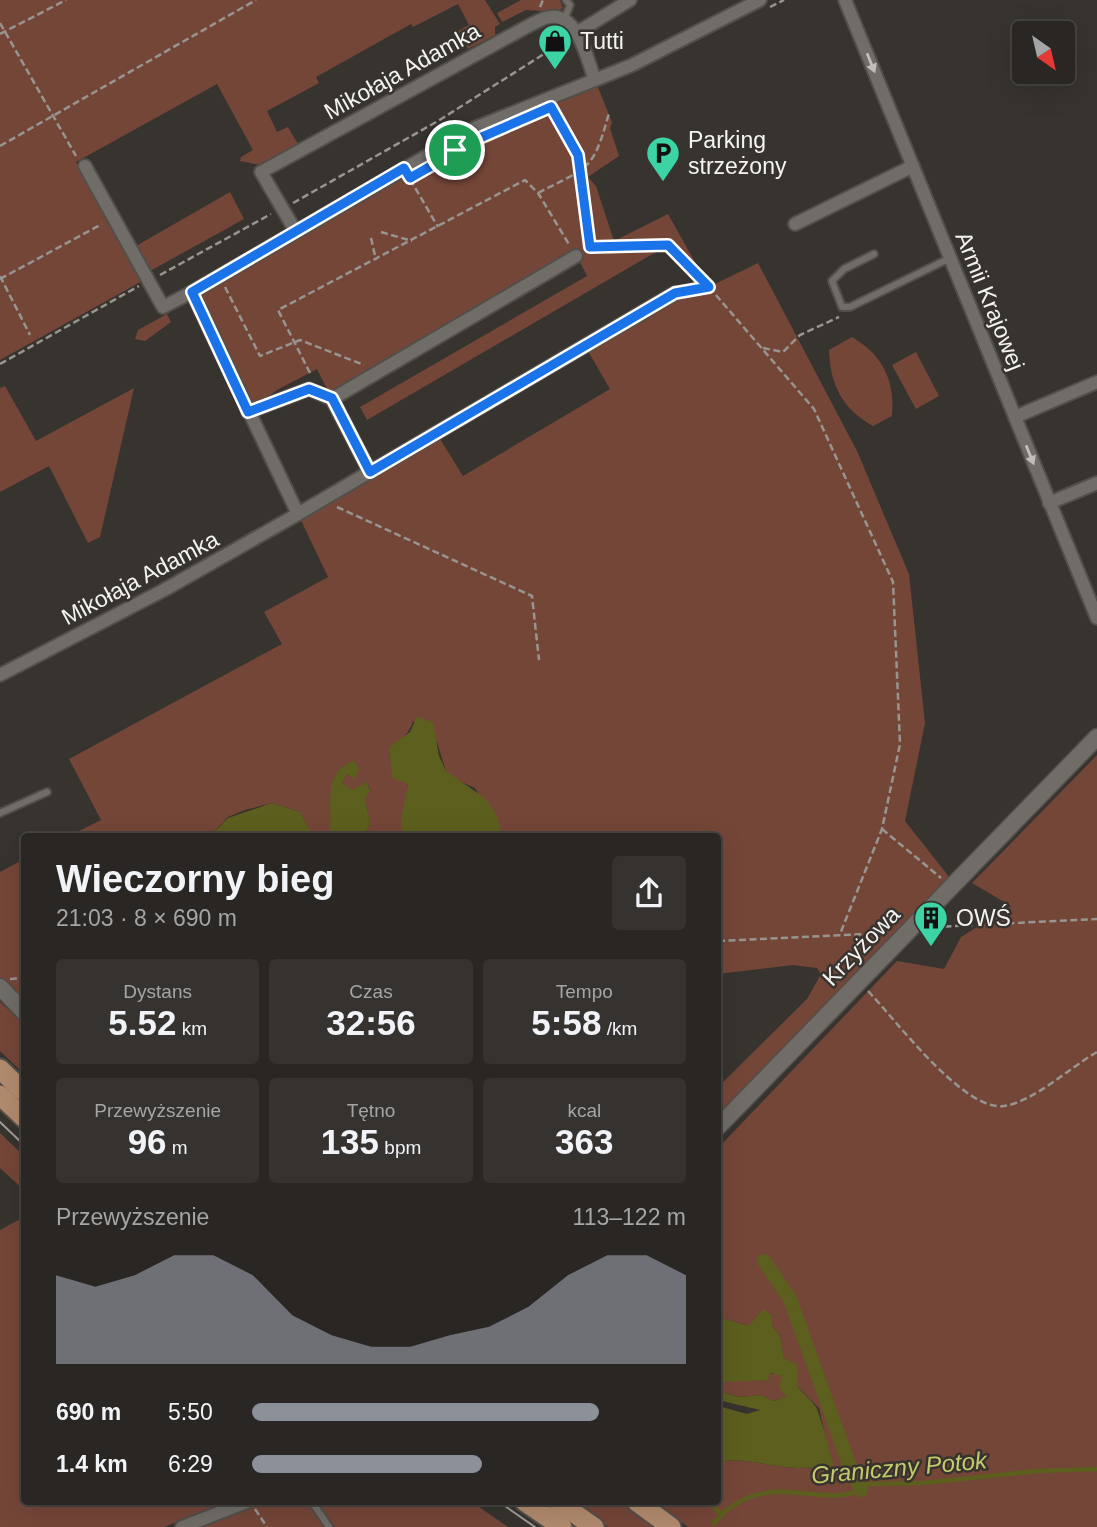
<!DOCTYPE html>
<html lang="pl">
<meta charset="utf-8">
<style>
body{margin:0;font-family:Arial,sans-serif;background:#353230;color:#f1f3f6;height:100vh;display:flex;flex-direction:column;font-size:26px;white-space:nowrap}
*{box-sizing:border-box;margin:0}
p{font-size:23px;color:#a5a5a6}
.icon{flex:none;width:38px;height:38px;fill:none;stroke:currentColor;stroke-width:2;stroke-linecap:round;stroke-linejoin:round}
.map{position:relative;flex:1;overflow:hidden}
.side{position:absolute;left:21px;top:833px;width:700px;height:672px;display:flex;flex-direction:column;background:#292623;border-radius:7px;box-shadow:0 7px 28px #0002,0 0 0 2px #454341}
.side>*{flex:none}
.needle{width:46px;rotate:146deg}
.tools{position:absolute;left:1012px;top:21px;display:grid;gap:14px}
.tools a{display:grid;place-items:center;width:63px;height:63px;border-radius:7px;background:#292623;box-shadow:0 7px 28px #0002,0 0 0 2px #454341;font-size:35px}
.pin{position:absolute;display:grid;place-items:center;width:60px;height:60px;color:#fff;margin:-30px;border:4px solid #fff;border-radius:50%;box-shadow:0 2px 7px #0007}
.round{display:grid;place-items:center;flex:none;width:74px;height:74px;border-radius:7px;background:#353230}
.summary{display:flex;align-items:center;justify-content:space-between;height:119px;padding:0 35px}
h1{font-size:38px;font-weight:700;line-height:52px}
.metrics{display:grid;grid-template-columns:repeat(3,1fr);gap:10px;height:119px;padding:7px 35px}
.metrics div{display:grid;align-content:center;border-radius:7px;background:#353230;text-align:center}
.metrics b{font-size:35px;font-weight:700}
.metrics small{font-size:19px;font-weight:400}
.metrics p{font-size:19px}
.chart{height:196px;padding:14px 35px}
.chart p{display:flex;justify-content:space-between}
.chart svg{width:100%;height:126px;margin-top:7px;fill:#8c9099;opacity:.7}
ul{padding:0 35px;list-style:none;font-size:23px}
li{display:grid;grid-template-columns:112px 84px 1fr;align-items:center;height:52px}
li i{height:18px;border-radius:9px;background:#8c9099}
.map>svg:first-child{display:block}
.green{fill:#744638}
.water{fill:#5c5f1d}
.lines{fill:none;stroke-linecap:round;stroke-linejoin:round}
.stream{stroke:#5c5f1d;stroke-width:4.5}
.canal{stroke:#5c5f1d;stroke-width:14}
.service-casing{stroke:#524f4b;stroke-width:10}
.minor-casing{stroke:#524f4b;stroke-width:16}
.tertiary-casing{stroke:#524f4b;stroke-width:19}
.primary-casing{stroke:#524f4b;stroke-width:23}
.path{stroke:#989591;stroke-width:2.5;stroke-dasharray:7 3.5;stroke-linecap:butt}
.service{stroke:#706d68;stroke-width:6}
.minor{stroke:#706d68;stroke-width:12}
.tertiary{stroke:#706d68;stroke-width:16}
.primary{stroke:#b28b6e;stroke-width:19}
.tram{stroke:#9d9a97;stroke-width:2}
.oneway{fill:#c0bdba}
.route-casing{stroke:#fff;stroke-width:14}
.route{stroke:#1a73e8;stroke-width:9}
.labels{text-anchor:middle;stroke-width:5;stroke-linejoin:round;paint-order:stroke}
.poi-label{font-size:23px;fill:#f5f3f0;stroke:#37332f;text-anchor:start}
.street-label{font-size:23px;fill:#f5f3f0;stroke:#37332f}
.water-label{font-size:24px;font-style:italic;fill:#c4c96b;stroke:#37332f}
</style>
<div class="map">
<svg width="1097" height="1527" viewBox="0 0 1097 1527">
<rect width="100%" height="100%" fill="#37332f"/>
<!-- green -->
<g class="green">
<polygon points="0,0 485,0 500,24 495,27 495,35 468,49 458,31 469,25 458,4 413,27 411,24 316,77 319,83 267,111 277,132 288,127 298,144 260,165 240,161 241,157 253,150 217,84 76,162 144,280 0,360"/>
<polygon points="521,0 560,0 563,8 556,12 526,10 502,22 497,13"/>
<path d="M595,80L612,122L610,128L619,156L588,177L596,186L614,241L668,214L709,287L758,263L857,451L909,574L925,723L905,821L950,878L718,1116V1087L807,999L821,974L817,968L793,965L718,974V836H502L475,788L452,778L446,771L437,742L413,721C409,736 397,740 389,754L408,784L404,836H363L370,824L365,798L370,790L367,782L352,791L342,783L347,774L354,778L346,764C325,787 333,801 330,830L324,836H312L300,812L272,803L245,810L228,817L210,836H69L101,820L69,759L282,644L264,612L328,577L298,514L437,434L463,476L610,389L585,346L675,293L708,287L668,245L367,420L360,407L587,276L577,256L332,399L317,369L277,390L248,412L192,292L475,128Z"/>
<polygon points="230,192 244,219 150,271 136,246"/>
<polygon points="167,314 171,322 145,341 135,339 138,330"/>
<path d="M852,337C883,355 895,381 892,416L873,426C842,409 830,384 829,350Z"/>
<polygon points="916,352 939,396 916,409 892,365"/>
<polygon points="5,386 36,441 134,388 100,537 88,543 49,466 0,492 0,388"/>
<path d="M1097,755V1527H688L654,1502H718V1462C745,1457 770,1467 798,1468C808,1468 815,1467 826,1470V1439L819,1408L797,1386L784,1359L780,1336L771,1324L749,1326L718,1317V1148L897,961L944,969L961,937L1011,906L972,883Z"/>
<polygon points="24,859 24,1012 0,987 0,872"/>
<polygon points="0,1002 24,1024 24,1074 0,1051"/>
<polygon points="0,1133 24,1156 24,1190 0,1168"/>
<polygon points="24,1217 24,1502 229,1502 164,1527 0,1527 0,1230"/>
<polygon points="776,1373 782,1376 788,1396 774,1401 761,1395 739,1397 718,1391 718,1382"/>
<polygon points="260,1502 306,1502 325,1527 191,1527"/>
<polygon points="317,1502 472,1502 508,1527 335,1527"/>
<polygon points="572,1502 622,1502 656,1527 608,1527"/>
</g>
<!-- water -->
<g class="water">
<polygon points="417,717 433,722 439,756 446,771 486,799 497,816 502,836 403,835 401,821 408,784 392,778 389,747 410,732"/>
<path d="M354,761L359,769L355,779L347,774L342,783L352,790L367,782L370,791L365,798L370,824L363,836H324L330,830C332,806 323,770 354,761Z"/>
<polygon points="272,803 300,812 313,836 210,836 228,818"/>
<path d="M763,1309L772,1316L771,1324L780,1336L784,1358L797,1365V1386C803,1394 811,1399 816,1407C818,1409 833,1459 833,1465L826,1470C815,1467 808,1468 798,1468C770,1467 745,1457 718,1462V1406L747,1414L760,1410L718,1400V1391L739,1397L761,1395L774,1401L787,1396L779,1388L782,1376L771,1373L768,1380L718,1382V1317L749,1326Z"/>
</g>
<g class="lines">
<!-- stream -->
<g class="stream">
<polyline points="708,1502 721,1514"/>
<path d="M714,1523C768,1460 830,1518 868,1484L923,1483L1037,1471L1097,1469"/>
</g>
<!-- canal -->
<polyline class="canal" points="764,1261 790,1299 851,1470 861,1490"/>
<!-- service casing -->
<g class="service-casing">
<g id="service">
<polyline points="564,20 570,5 566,0"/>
<polyline points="874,254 844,269 832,281 842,307 850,307 950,258"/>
<polyline points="0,813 47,792"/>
<polyline points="312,1502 329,1527"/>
</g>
</g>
<!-- minor casing -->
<g class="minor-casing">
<g id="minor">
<polyline points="845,0 1097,618"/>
<polyline points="578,32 630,0"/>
<polyline points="85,166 163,307 192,292"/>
<polyline points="795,224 913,166"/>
<path d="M295,230L261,172L530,25C535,23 544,17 550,17C579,14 587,60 595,80"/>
<polyline points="332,399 576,256"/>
<polyline points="248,412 309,389 332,399 370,472"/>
<polyline points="1015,417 1097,382"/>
<polyline points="1049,503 1097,483"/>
<polyline points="298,514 675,293"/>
<polyline points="0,675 164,590 298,514 192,292 475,128 632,65 760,0"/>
<polyline points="182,1527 247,1502"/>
</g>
</g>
<!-- tertiary casing -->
<g class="tertiary-casing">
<g id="tertiary">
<polyline points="0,987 24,1012"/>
<polyline points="718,1127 1097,737"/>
</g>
</g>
<!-- primary casing -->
<g class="primary-casing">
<g id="primary">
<polyline points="0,1069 24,1092"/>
<polyline points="0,1095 24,1118"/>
<polyline points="525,1502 562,1527"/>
<polyline points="558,1502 594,1527"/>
<polyline points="637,1502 671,1527"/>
</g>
</g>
<!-- path -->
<g class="path">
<polyline points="540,7 543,0"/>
<polyline points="770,7 784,0"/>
<polyline points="0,23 76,156"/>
<polyline points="0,34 66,0"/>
<polyline points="553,110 578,155 590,247"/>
<polyline points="0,146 256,0"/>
<polyline points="410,179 438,227"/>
<path d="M538,193C590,166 593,171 609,113"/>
<polyline points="293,203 438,121 566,40"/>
<polyline points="381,232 412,241"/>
<polyline points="371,238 376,260"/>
<polyline points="587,249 593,246 668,245 709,287 689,291"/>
<polyline points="160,275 271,214"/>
<polyline points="0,276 30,335"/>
<polyline points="0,279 102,224"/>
<polyline points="225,287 260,356 300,340 364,365"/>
<polyline points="709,287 814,409 893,582 900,744 882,829 840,934"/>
<polyline points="763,348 783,352 800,335 839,317"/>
<polyline points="0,364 139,286"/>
<polyline points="310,373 278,310 525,180 538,193 570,246"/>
<polyline points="337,507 532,596 539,660"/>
<polyline points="882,829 941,878"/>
<polyline points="934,927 1097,919"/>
<polyline points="718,941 885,933"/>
<polyline points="10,979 24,978"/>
<path d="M868,991C895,1019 964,1112 1004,1106C1033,1102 1071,1067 1097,1052"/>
<polyline points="255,1509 267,1527"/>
</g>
<!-- service -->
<use href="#service" class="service"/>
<!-- minor -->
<use href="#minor" class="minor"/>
<!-- tertiary -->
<use href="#tertiary" class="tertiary"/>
<!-- primary -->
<use href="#primary" class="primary"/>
<!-- tram -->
<g class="tram">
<polyline points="0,1122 24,1145"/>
<polyline points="499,1502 535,1527"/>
</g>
</g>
<!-- one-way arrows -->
<defs><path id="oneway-solid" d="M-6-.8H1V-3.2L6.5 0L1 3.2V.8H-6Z" transform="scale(1.75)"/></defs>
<g class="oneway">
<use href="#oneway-solid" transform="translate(871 63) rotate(68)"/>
<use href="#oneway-solid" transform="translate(1030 455) rotate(68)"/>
</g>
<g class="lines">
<!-- route casing -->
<g class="route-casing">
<polygon id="route" points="551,107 578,155 590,247 668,245 709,287 675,293 370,472 332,398 309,389 248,412 192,292 404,168 410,178 482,137"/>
</g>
<!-- route -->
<use href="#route" class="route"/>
</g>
<!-- icons -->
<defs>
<g id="shop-pin" transform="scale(1.75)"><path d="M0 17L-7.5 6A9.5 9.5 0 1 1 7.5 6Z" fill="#3cd4a4" stroke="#37332f"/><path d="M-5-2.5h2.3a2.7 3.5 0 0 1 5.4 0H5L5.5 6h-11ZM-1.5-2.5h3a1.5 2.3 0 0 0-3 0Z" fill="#111"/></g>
<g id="parking-pin" transform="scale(1.75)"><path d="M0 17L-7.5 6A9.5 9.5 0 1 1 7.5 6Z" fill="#3cd4a4" stroke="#37332f"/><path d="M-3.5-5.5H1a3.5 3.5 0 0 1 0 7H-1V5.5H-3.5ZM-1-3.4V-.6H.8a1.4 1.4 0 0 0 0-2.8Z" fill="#111"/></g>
<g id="building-pin" transform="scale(1.75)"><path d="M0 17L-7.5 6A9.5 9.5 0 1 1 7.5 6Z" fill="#3cd4a4" stroke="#37332f"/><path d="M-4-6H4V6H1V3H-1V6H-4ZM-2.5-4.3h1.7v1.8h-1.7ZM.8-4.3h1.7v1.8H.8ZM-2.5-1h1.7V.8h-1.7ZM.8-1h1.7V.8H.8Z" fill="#111"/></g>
</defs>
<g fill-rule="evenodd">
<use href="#shop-pin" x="555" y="41"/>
<use href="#parking-pin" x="663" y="153"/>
<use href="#building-pin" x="931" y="918"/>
</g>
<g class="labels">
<!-- poi labels -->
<g class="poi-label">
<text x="580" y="49">Tutti</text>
<text x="688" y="148">Parking<tspan x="688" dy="26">strzeżony</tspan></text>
<text x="956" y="926">OWŚ</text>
</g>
<!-- street labels -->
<g class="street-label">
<text transform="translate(402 71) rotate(-29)" y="8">Mikołaja Adamka</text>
<text transform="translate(990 301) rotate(68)" y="8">Armii Krajowej</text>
<text transform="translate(140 578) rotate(-28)" y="8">Mikołaja Adamka</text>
<text transform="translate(861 946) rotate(-46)" y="8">Krzyżowa</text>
</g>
<!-- water labels -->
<g class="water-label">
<text transform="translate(899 1468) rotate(-5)" y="8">Graniczny Potok</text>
</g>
</g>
</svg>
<div class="tools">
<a><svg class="needle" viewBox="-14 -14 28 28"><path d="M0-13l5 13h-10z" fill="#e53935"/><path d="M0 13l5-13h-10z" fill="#a5a5a6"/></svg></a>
</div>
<div class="pin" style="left:455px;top:150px;background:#1e9e55"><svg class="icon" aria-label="arrive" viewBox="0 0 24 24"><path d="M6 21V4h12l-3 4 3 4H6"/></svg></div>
<section class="side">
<div class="summary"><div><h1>Wieczorny bieg</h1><p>21:03 · 8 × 690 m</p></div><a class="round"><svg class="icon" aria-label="share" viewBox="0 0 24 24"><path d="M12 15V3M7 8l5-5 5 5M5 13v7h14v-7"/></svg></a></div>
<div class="metrics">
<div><p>Dystans</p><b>5.52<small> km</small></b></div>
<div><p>Czas</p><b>32:56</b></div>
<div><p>Tempo</p><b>5:58<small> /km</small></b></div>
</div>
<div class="metrics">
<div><p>Przewyższenie</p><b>96<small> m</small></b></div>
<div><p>Tętno</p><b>135<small> bpm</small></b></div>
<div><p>kcal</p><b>363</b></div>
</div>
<div class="chart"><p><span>Przewyższenie</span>113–122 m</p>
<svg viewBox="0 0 160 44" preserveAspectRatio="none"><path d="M0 44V13L10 17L20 13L30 6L40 6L50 13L60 27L70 34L80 38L90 38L100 34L110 31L120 24L130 13L140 6L150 6L160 13V44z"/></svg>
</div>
<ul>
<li><b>690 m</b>5:50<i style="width:80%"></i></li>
<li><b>1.4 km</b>6:29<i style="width:53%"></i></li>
</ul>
</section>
</div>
